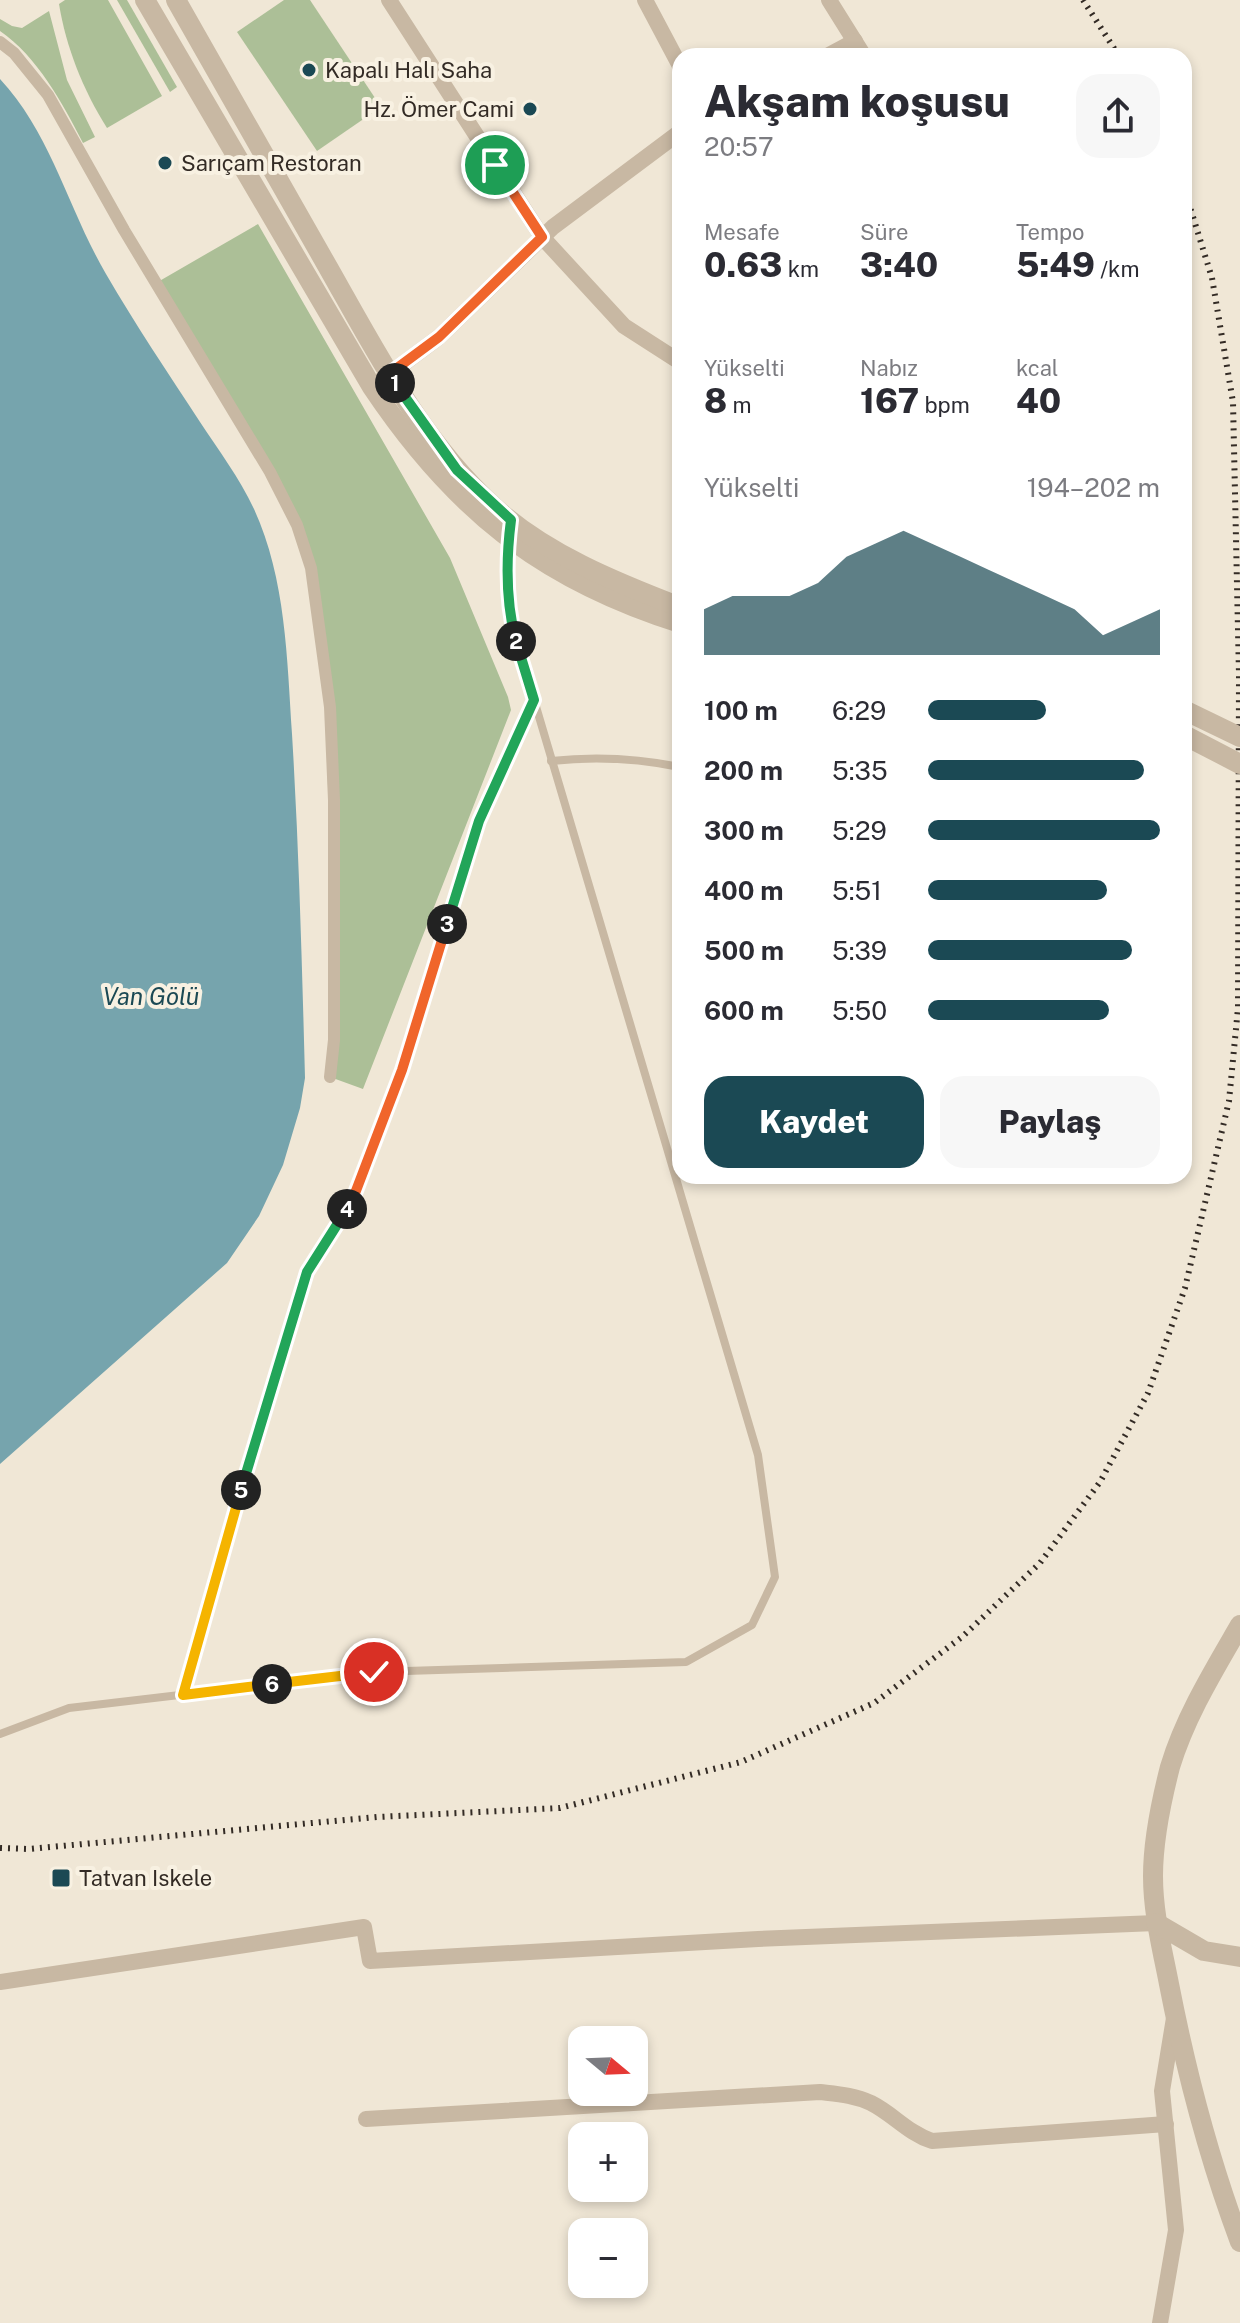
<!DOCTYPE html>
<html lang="tr">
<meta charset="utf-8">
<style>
body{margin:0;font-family:"Public Sans",sans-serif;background:#f7f7f7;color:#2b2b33;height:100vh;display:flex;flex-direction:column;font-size:30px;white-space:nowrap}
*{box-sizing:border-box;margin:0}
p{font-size:26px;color:#7c7c81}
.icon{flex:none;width:44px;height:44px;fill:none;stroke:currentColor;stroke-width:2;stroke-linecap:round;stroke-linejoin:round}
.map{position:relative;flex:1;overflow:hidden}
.panel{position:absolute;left:672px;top:48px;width:520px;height:1136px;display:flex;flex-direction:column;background:#fff;border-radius:24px;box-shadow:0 4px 12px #0003}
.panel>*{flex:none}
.needle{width:52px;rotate:109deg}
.fabs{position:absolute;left:568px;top:2026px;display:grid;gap:16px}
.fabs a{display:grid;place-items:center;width:80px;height:80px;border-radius:16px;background:#fff;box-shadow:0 4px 12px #0003;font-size:40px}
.pin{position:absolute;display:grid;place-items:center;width:68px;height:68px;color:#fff;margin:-34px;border:4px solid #fff;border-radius:50%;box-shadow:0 2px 8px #0007}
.km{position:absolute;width:40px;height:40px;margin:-20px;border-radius:50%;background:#222;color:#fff;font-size:22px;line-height:40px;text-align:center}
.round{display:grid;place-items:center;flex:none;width:84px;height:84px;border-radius:24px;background:#f7f7f7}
.head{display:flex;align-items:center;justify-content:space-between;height:136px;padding:0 32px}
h1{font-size:44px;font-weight:800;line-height:60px}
.stats{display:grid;grid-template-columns:repeat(3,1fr);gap:12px;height:136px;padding:8px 32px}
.stats div{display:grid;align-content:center}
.stats b{font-size:34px;font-weight:800}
.stats small{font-size:22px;font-weight:400}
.stats p{font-size:22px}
.chart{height:224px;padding:16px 32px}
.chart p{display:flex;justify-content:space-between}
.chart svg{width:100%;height:144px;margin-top:8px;fill:#1b4954;opacity:.7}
.cta{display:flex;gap:16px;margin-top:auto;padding:16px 32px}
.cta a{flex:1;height:92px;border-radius:24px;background:#1b4954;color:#fff;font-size:32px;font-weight:800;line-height:92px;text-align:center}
.cta a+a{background:#f7f7f7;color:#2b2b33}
ul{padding:0 32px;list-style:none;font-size:26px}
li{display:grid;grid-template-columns:128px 96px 1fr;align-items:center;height:60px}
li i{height:20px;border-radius:10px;background:#1b4954}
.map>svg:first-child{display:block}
.green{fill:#acbf97}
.water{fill:#76a4ad}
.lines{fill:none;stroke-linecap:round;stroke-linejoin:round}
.service{stroke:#c8b8a3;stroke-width:8}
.pedestrian{stroke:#c8b8a3;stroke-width:12}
.minor{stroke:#c8b8a3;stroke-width:16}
.tertiary{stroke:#c8b8a3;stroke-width:20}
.rail{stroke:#332b25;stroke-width:6;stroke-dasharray:2 6;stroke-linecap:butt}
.tertiary-bridge{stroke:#c8b8a3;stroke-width:20}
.split-1-casing{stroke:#fff;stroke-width:16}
.split-2-casing{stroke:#fff;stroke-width:16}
.split-3-casing{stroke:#fff;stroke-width:16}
.split-4-casing{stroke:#fff;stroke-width:16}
.split-5-casing{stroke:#fff;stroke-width:16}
.split-6-casing{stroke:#fff;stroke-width:16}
.split-7-casing{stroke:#fff;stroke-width:16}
.split-1{stroke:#f0652b;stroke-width:10}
.split-2{stroke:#22a559;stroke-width:10}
.split-3{stroke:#22a559;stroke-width:10}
.split-4{stroke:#f0652b;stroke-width:10}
.split-5{stroke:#22a559;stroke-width:10}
.split-6{stroke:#f5b400;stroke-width:10}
.split-7{stroke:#f5b400;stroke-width:10}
.poi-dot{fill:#1b4954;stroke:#f8f1e2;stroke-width:3}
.labels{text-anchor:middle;stroke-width:8;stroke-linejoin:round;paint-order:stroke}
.poi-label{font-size:22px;fill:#332b25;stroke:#f8f1e2;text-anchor:start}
.water-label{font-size:24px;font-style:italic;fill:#1b4954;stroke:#f8f1e2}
</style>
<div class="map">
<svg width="1240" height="2323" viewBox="0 0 1240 2323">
<rect width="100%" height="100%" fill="#f0e7d6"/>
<!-- green -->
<g class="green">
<path d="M65,0H108L162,96L107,128C83,90 66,47 59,4Z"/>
<polygon points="117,0 127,0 177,87 170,92"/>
<polygon points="284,0 310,0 381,107 317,151 237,32"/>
<path d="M49,11L67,80L95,137L83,143C63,104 37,56 0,31V19L12,26L22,28Z"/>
<polygon points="258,224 450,558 508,697 511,710 363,1089 330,1077 334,1040 325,661 297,525 156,283"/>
</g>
<!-- water -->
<path class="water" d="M0,79C52,135 68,209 106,274C135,324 168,373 200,422C219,451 239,477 254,509C286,579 287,659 292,734C299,849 302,964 305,1078L300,1108L283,1165L259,1216L227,1263L0,1464Z"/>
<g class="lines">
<!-- service -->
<g class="service">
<path d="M551,761C596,756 636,758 680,767"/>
<polyline points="183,1695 227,1538 307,1272 354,1196 402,1070 479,821 533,701"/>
<polyline points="0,1734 69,1708 374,1672 686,1662 752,1625 775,1577 758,1455 513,629 507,558 508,541"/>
</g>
<!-- pedestrian -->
<polyline class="pedestrian" points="0,42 14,53 48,95 124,230 270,472 297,525 311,568 330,707 334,800 334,1040 330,1077"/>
<!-- minor -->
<g class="minor">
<polyline points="389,0 542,237 624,326 680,362"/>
<polyline points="645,0 680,66"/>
<polyline points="829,0 864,56"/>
<polyline points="827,56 855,41"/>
<polyline points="380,381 439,337 553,227 680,132"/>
<polyline points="0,1982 364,1927 370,1961 758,1939 1156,1923"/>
<path d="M366,2119L820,2092C837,2094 854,2095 871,2103C893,2114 908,2133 932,2141L1166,2124"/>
<polyline points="1160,2323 1176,2230 1162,2091 1174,2018"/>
</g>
<!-- tertiary -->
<g class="tertiary">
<path d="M145,0L372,387C453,508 540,579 680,623"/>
<path d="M176,0C227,90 278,179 329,269C376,352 422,442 494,507C546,554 615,582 680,607"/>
<path d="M1240,1625C1214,1670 1185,1717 1170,1767C1161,1802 1153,1840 1153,1876C1153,1913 1162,1948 1169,1984C1186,2071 1209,2159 1240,2242"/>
<polyline points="1156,1923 1204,1951 1240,1957"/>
</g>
<!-- rail -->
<g class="rail">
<polyline points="1083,0 1119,56"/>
<polyline points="0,1848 29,1849 377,1817 560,1808 741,1762 874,1703 962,1637 1040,1563 1100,1482 1148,1393 1185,1288 1229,1101 1238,1008 1239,675 1233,402 1212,278 1184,188"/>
</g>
<!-- tertiary-bridge -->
<g class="tertiary-bridge">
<polyline points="1184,710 1240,737"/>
<polyline points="1184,735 1240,764"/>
</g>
</g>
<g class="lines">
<!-- split-1 casing -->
<g class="split-1-casing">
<polyline id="split-1" points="395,383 389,374 439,337 542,237 495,165"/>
</g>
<!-- split-2 casing -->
<g class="split-2-casing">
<path id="split-2" d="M395,383L457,470L511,520C506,559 506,603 516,641"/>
</g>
<!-- split-3 casing -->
<g class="split-3-casing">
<polyline id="split-3" points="447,924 479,821 534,700 516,641"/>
</g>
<!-- split-4 casing -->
<g class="split-4-casing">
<polyline id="split-4" points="347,1209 354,1196 402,1070 447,924"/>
</g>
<!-- split-5 casing -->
<g class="split-5-casing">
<polyline id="split-5" points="241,1490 307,1272 347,1209"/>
</g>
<!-- split-6 casing -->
<g class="split-6-casing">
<polyline id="split-6" points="241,1490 183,1695 272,1684"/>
</g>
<!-- split-7 casing -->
<g class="split-7-casing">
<polyline id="split-7" points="272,1684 374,1672"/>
</g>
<!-- split-1 -->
<use href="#split-1" class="split-1"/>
<!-- split-2 -->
<use href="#split-2" class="split-2"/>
<!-- split-3 -->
<use href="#split-3" class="split-3"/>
<!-- split-4 -->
<use href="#split-4" class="split-4"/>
<!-- split-5 -->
<use href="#split-5" class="split-5"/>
<!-- split-6 -->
<use href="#split-6" class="split-6"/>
<!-- split-7 -->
<use href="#split-7" class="split-7"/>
</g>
<!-- markers -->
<g class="poi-dot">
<circle cx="309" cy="70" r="8"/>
<circle cx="530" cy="109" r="8"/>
<circle cx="165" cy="163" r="8"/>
<rect x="51" y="1868" width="20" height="20" rx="4"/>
</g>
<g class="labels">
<!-- poi labels -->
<g class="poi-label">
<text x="325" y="78">Kapalı Halı Saha</text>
<text x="514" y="117" text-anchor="end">Hz. Ömer Cami</text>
<text x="181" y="171">Sarıçam Restoran</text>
<text x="79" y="1886">Tatvan Iskele</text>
</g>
<!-- water labels -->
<g class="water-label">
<text x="151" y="1005">Van Gölü</text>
</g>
</g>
</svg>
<div class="fabs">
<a><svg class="needle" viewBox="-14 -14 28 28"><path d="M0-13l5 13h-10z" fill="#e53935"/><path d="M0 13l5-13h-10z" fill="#7c7c81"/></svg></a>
<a>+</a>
<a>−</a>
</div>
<div class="pin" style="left:495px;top:165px;background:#1e9e55"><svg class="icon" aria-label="arrive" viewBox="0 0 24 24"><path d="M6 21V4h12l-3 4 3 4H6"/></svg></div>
<div class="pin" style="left:374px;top:1672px;background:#d93025"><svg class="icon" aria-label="check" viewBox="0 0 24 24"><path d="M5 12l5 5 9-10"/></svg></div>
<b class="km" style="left:395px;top:383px">1</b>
<b class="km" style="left:516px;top:641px">2</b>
<b class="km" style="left:447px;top:924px">3</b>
<b class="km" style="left:347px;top:1209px">4</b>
<b class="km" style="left:241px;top:1490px">5</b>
<b class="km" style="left:272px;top:1684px">6</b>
<section class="panel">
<div class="head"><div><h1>Akşam koşusu</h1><p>20:57</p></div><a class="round"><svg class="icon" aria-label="share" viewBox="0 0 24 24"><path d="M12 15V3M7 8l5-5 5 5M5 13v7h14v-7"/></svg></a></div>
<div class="stats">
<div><p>Mesafe</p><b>0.63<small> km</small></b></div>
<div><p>Süre</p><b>3:40</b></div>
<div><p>Tempo</p><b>5:49<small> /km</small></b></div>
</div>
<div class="stats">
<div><p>Yükselti</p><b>8<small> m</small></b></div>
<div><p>Nabız</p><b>167<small> bpm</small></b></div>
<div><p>kcal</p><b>40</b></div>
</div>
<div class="chart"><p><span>Yükselti</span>194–202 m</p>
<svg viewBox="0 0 160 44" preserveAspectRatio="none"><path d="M0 44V30L10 26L20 26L30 26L40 22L50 14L60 10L70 6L80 10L90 14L100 18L110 22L120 26L130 30L140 38L150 34L160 30V44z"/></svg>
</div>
<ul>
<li><b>100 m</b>6:29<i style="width:51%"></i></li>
<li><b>200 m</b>5:35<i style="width:93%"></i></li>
<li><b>300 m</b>5:29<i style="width:100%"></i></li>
<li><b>400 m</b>5:51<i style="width:77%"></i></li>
<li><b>500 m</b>5:39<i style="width:88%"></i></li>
<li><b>600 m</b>5:50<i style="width:78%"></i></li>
</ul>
<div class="cta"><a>Kaydet</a><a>Paylaş</a></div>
</section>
</div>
